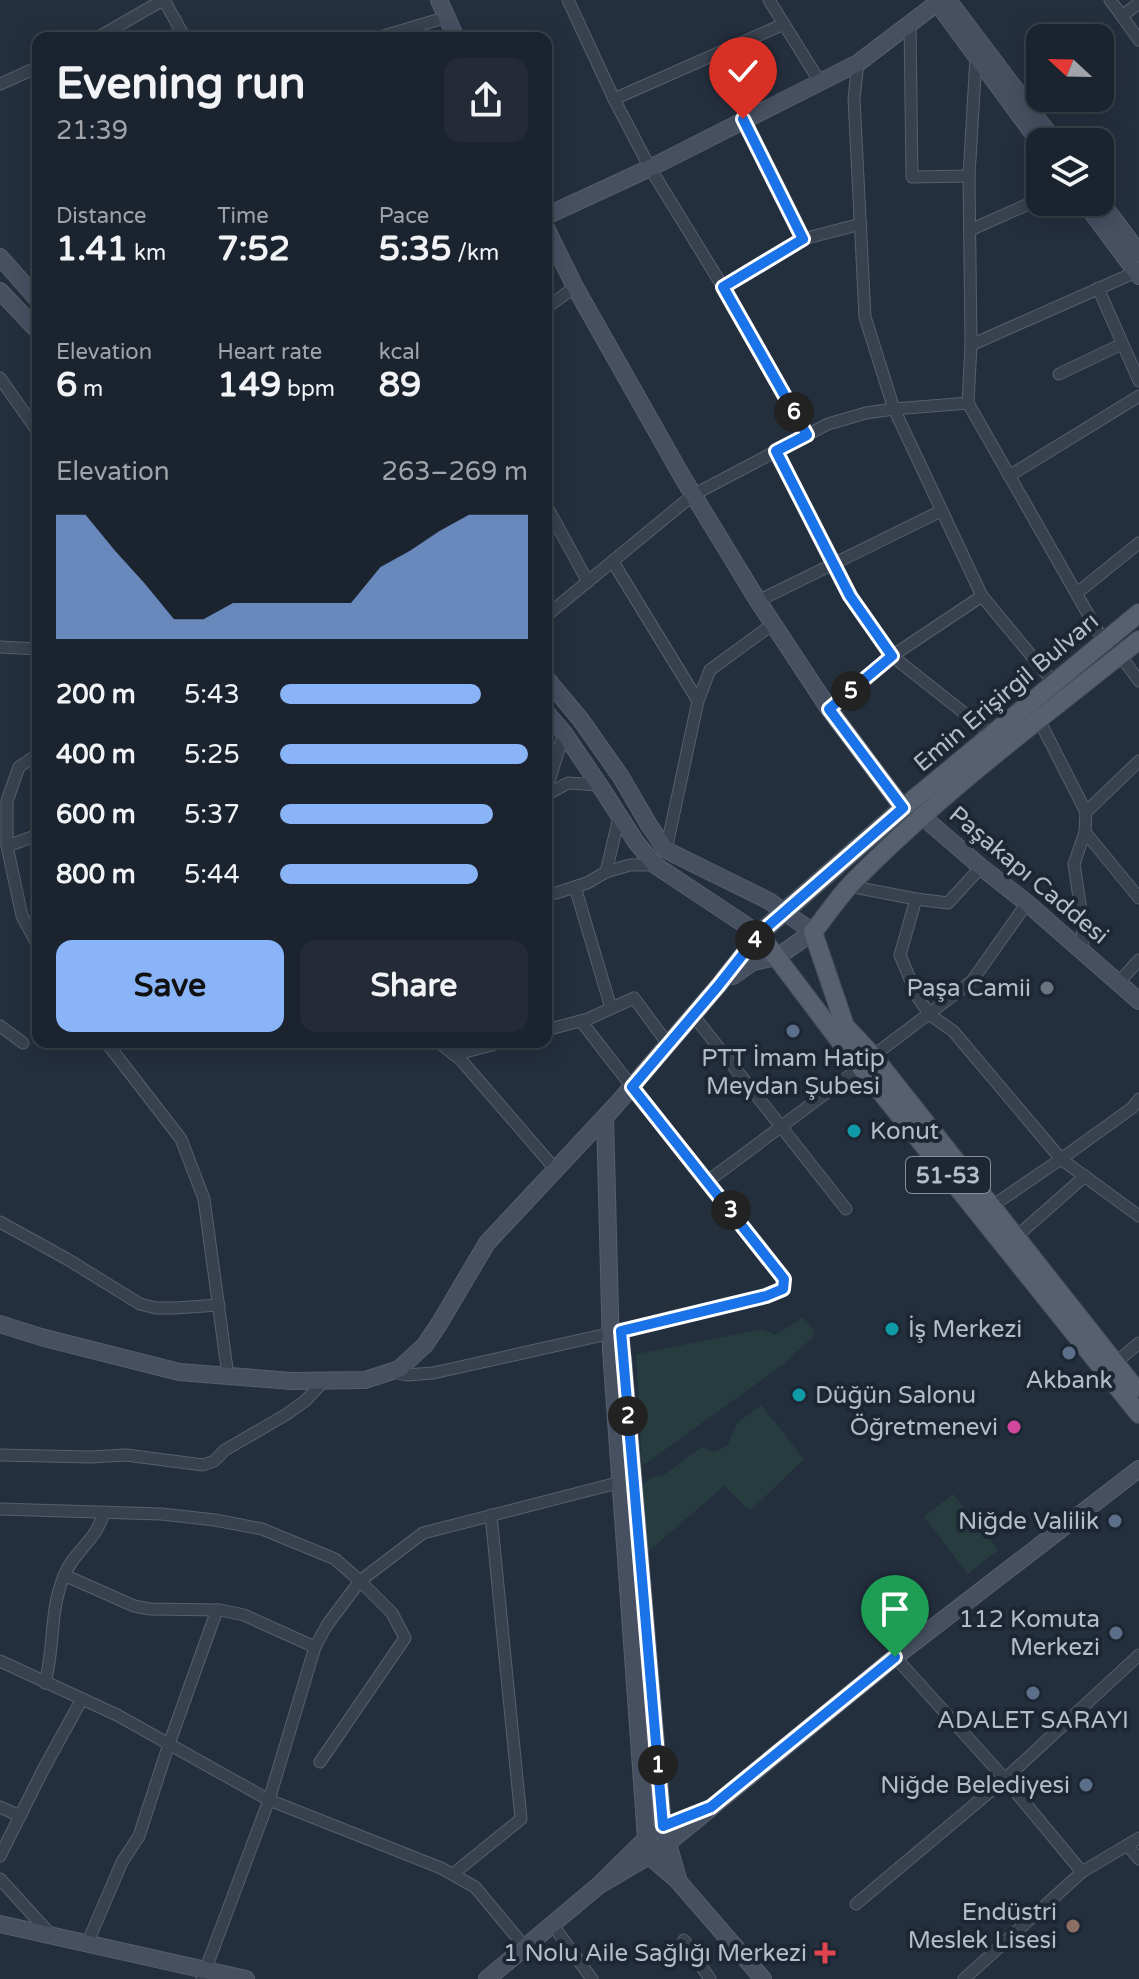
<!DOCTYPE html>
<meta charset="utf-8">
<style>
body{margin:0;font-family:"Varela Round",sans-serif;background:#242b36;color:#f1f3f6;height:100vh;display:flex;flex-direction:column;font-size:30px;white-space:nowrap}
*{box-sizing:border-box;margin:0}
p{font-size:26px;color:#a0a4aa}
.icon{flex:none;width:44px;height:44px;fill:none;stroke:currentColor;stroke-width:2;stroke-linecap:round;stroke-linejoin:round}
.map{position:relative;flex:1;overflow:hidden}
.side{position:absolute;left:32px;top:32px;width:520px;height:1016px;display:flex;flex-direction:column;background:#1b232e;border-radius:16px;box-shadow:0 4px 20px #0003,0 0 0 2px #39404a}
.side>*{flex:none}
.needle{width:52px;rotate:292deg}
.controls{position:absolute;left:1026px;top:24px;display:grid;gap:16px}
.controls a{display:grid;place-items:center;width:88px;height:88px;border-radius:16px;background:#1b232e;box-shadow:0 4px 20px #0003,0 0 0 2px #39404a;font-size:40px}
.pin{position:absolute;display:grid;place-items:center;width:68px;height:68px;color:#fff;margin:-82px -34px;border-radius:50% 50% 50% 0;rotate:-45deg;box-shadow:0 0 8px #0007}
.pin .icon{rotate:45deg}
.km{position:absolute;width:40px;height:40px;margin:-20px;border-radius:50%;background:#222;color:#fff;font-size:22px;line-height:40px;text-align:center}
.round{display:grid;place-items:center;flex:none;width:84px;height:84px;border-radius:16px;background:#242b36}
.overview{display:flex;align-items:center;justify-content:space-between;height:136px;padding:0 24px}
h1{font-size:44px;font-weight:800;line-height:60px}
.metrics{display:grid;grid-template-columns:repeat(3,1fr);gap:12px;height:136px;padding:8px 24px}
.metrics div{display:grid;align-content:center}
.metrics b{font-size:34px;font-weight:800}
.metrics small{font-size:22px;font-weight:400}
.metrics p{font-size:22px}
.chart{height:224px;padding:16px 24px}
.chart p{display:flex;justify-content:space-between}
.chart svg{width:100%;height:144px;margin-top:8px;fill:#8ab4f8;opacity:.7}
.cta{display:flex;gap:16px;margin-top:auto;padding:16px 24px}
.cta a{flex:1;height:92px;border-radius:16px;background:#8ab4f8;color:#111;font-size:32px;font-weight:800;line-height:92px;text-align:center}
.cta a+a{background:#242b36;color:#f1f3f6}
ul{padding:0 24px;list-style:none;font-size:26px}
li{display:grid;grid-template-columns:128px 96px 1fr;align-items:center;height:60px}
li i{height:20px;border-radius:10px;background:#8ab4f8}
.map>svg:first-child{display:block}
.green{fill:#263c3f}
.lines{fill:none;stroke-linecap:round;stroke-linejoin:round}
.street-casing{stroke:#565f6c;stroke-width:13}
.secondary-casing{stroke:#565f6c;stroke-width:18}
.primary-casing{stroke:#414a57;stroke-width:20}
.street{stroke:#38414e;stroke-width:11}
.secondary{stroke:#465061;stroke-width:16}
.primary{stroke:#56606e;stroke-width:18}
.route-casing{stroke:#fff;stroke-width:16}
.route{stroke:#1a73e8;stroke-width:10}
.worship-dot{fill:#6b7280;stroke:#1d2633;stroke-width:3}
.service-dot{fill:#5c6f8a;stroke:#1d2633;stroke-width:3}
.culture-dot{fill:#0f9aa8;stroke:#1d2633;stroke-width:3}
.hotel-dot{fill:#d1479c;stroke:#1d2633;stroke-width:3}
.education-dot{fill:#8d6e63;stroke:#1d2633;stroke-width:3}
.health-dot{fill:#e0444e;stroke:#1d2633;stroke-width:3}
.labels{text-anchor:middle;stroke-width:8;stroke-linejoin:round;paint-order:stroke}
.shield{fill:#1d2633;stroke:#878f9c;stroke-width:2}
.shield-label{font-size:22px;font-weight:bold;fill:#b4bcc9}
.street-label{font-size:24px;fill:#b4bcc9;stroke:#1d2633}
.poi-label{font-size:24px;fill:#b4bcc9;stroke:#1d2633;text-anchor:end}
</style>
<div class="map">
<svg width="1139" height="1979" viewBox="0 0 1139 1979">
<rect width="100%" height="100%" fill="#242f3e"/>
<!-- green -->
<g class="green">
<polygon points="803,1317 814,1330 815,1335 785,1363 645,1464 642,1464 636,1354 763,1329 776,1335"/>
<polygon points="761,1405 804,1459 752,1509 746,1507 724,1486 649,1551 644,1551 641,1485 658,1474 661,1477 702,1447 714,1452 727,1446 737,1423"/>
<polygon points="953,1494 998,1550 968,1574 924,1517"/>
</g>
<g class="lines">
<!-- street casing -->
<g class="street-casing">
<g id="street">
<polyline points="164,0 185,38"/>
<polyline points="568,0 614,99 650,168 723,287 803,239"/>
<polyline points="769,0 820,82"/>
<polyline points="1110,0 1122,16"/>
<polyline points="1139,3 1122,16 1139,40"/>
<polyline points="910,23 912,177 969,176"/>
<polyline points="97,38 163,0"/>
<polyline points="377,38 447,17"/>
<polyline points="0,84 38,67"/>
<polyline points="614,99 784,24"/>
<polyline points="743,119 803,239 861,224"/>
<polyline points="970,230 1040,199"/>
<polyline points="723,287 807,435"/>
<polyline points="1098,288 1139,381"/>
<polyline points="546,308 575,287"/>
<polyline points="971,345 1136,272"/>
<polyline points="1059,374 1122,344"/>
<polyline points="0,378 38,432"/>
<polyline points="968,403 1104,642"/>
<polyline points="776,451 850,596 887,650 892,656 992,735"/>
<polyline points="1009,476 1139,396"/>
<polyline points="546,505 588,582"/>
<polyline points="613,562 698,701"/>
<polyline points="1077,593 1139,543"/>
<polyline points="982,596 1054,683"/>
<polyline points="758,601 941,511"/>
<polyline points="546,616 693,495 828,424 866,413 894,409 968,403 971,345 969,176 976,57"/>
<polyline points="0,647 38,649"/>
<polyline points="1120,655 1139,681"/>
<polyline points="829,709 892,656 982,596 894,409 865,317 854,98 858,63"/>
<polyline points="1039,720 1086,812 1085,832 1074,864 1083,924 1082,951"/>
<polyline points="38,754 19,767 7,801 7,846 22,916 38,946"/>
<polyline points="546,791 564,733"/>
<polyline points="546,795 568,783 600,785"/>
<polyline points="1086,812 1139,761"/>
<polyline points="1085,832 1139,898"/>
<polyline points="7,846 38,835"/>
<polyline points="666,850 698,701 710,670 773,624"/>
<polyline points="606,872 619,817"/>
<polyline points="849,886 916,899 948,903 981,867"/>
<polyline points="575,887 611,1008"/>
<polyline points="546,894 556,893 587,883 606,872 630,865 655,865"/>
<polyline points="916,899 900,955 917,996 930,1015 953,1031 1061,1159 1139,1216"/>
<polyline points="1118,983 1139,960"/>
<polyline points="693,1015 846,1209"/>
<polyline points="0,1026 23,1043"/>
<polyline points="546,1030 588,1019 634,998 668,1044"/>
<polyline points="106,1042 181,1139 204,1199 228,1376"/>
<polyline points="438,1042 461,1060 556,1170"/>
<polyline points="454,1055 503,1042"/>
<polyline points="873,1056 972,981 1027,903"/>
<polyline points="708,1181 861,1067"/>
<polyline points="992,1206 1061,1159 1132,1108 1139,1099"/>
<polyline points="0,1222 67,1259 140,1304 156,1308 175,1308 219,1305"/>
<polyline points="1016,1237 1085,1176"/>
<polyline points="1115,1363 1139,1343"/>
<polyline points="393,1372 407,1375 433,1373 621,1331 766,1296 783,1289 784,1279 632,1087 581,1021"/>
<polyline points="0,1455 90,1457 126,1455 203,1465 214,1461 225,1450 287,1414 305,1401 324,1381"/>
<polyline points="0,1509 161,1514 215,1520 262,1529 335,1559 360,1581 392,1613 405,1638 320,1762"/>
<polyline points="64,1575 134,1606 150,1609 220,1610 244,1615 315,1647"/>
<polyline points="895,1657 1005,1779 1082,1872"/>
<polyline points="0,1661 117,1715 269,1800 441,1868 475,1887 525,1947"/>
<path d="M45,1683C55,1646 49,1612 64,1576C74,1550 96,1542 104,1512"/>
<polyline points="0,1807 20,1816"/>
<polyline points="1128,1846 1139,1859"/>
<polyline points="0,1856 44,1768 82,1699"/>
<polyline points="453,1874 521,1819 491,1515"/>
<polyline points="0,1879 52,1936"/>
<polyline points="856,1904 1005,1779 1139,1655"/>
<polyline points="552,1924 592,1979"/>
<polyline points="684,1940 710,1979"/>
<polyline points="87,1944 122,1862 139,1836 169,1744 217,1610"/>
<polyline points="202,1979 269,1800 315,1647 327,1625 360,1581 423,1533 625,1481"/>
<polyline points="964,1979 1082,1872 1139,1838"/>
</g>
</g>
<!-- secondary casing -->
<g class="secondary-casing">
<g id="secondary">
<polyline points="439,0 456,38"/>
<polyline points="948,0 1055,142"/>
<polyline points="943,11 1040,143"/>
<polyline points="1100,201 1139,253"/>
<polyline points="1084,202 1139,276"/>
<polyline points="546,216 650,168 858,63 937,3 945,0"/>
<polyline points="546,228 575,287 683,478 758,601 829,709 903,808"/>
<polyline points="0,257 38,300"/>
<polyline points="0,291 38,331"/>
<polyline points="546,678 581,720 621,777 649,825 666,850 769,901 813,932 777,957 753,962 733,976"/>
<polyline points="923,817 981,867 1027,903 1139,1001"/>
<polyline points="605,1117 611,1350 646,1838 649,1856 678,1881 763,1979"/>
<polyline points="0,1324 41,1337 179,1372 292,1381 365,1380 399,1369 425,1345 439,1324 487,1243 616,1105 718,986 759,934 655,865 636,842 602,789 564,733 546,712"/>
<polyline points="623,1358 663,1826 678,1879"/>
<polyline points="598,1886 649,1856 668,1843 895,1657 1139,1469"/>
<polyline points="0,1924 246,1979"/>
<polyline points="487,1979 598,1886 651,1834"/>
</g>
</g>
<!-- primary casing -->
<g class="primary-casing">
<g id="primary">
<polyline points="1139,613 903,808 759,934 836,1036 1139,1414"/>
<path d="M1135,1388L873,1056L845,1026L813,932C826,916 837,899 851,884C939,794 1041,718 1139,640"/>
</g>
</g>
<!-- street -->
<use href="#street" class="street"/>
<!-- secondary -->
<use href="#secondary" class="secondary"/>
<!-- primary -->
<use href="#primary" class="primary"/>
</g>
<g class="lines">
<!-- route casing -->
<g class="route-casing">
<polyline id="route" points="743,119 803,239 723,287 807,435 776,451 850,596 892,656 829,709 903,808 759,934 718,986 632,1087 784,1279 783,1289 766,1296 621,1331 663,1826 711,1807 895,1657"/>
</g>
<!-- route -->
<use href="#route" class="route"/>
</g>
<!-- markers -->
<circle class="worship-dot" cx="1047" cy="988" r="8"/>
<g class="service-dot">
<circle cx="793" cy="1031" r="8"/>
<circle cx="1069" cy="1353" r="8"/>
<circle cx="1115" cy="1521" r="8"/>
<circle cx="1116" cy="1633" r="8"/>
<circle cx="1033" cy="1693" r="8"/>
<circle cx="1086" cy="1785" r="8"/>
</g>
<g class="culture-dot">
<circle cx="854" cy="1131" r="8"/>
<circle cx="892" cy="1329" r="8"/>
<circle cx="799" cy="1395" r="8"/>
</g>
<circle class="hotel-dot" cx="1014" cy="1427" r="8"/>
<circle class="education-dot" cx="1073" cy="1926" r="8"/>
<path class="health-dot" d="M821 1941h8v8h8v8h-8v8h-8v-8h-8v-8h8z"/>
<g class="labels">
<!-- shield labels -->
<rect class="shield" x="906" y="1157" width="84" height="36" rx="6"/>
<g class="shield-label">
<text x="948" y="1183">51-53</text>
</g>
<!-- street labels -->
<g class="street-label">
<text transform="translate(1006 692) rotate(-40)" y="8">Emin Erişirgil Bulvarı</text>
<text transform="translate(1029 875) rotate(40)" y="8">Paşakapı Caddesi</text>
</g>
<!-- poi labels -->
<g class="poi-label">
<text x="1031" y="996">Paşa Camii</text>
<text x="793" y="1066" text-anchor="middle">PTT İmam Hatip<tspan x="793" dy="28">Meydan Şubesi</tspan></text>
<text x="870" y="1139" text-anchor="start">Konut</text>
<text x="908" y="1337" text-anchor="start">İş Merkezi</text>
<text x="1069" y="1388" text-anchor="middle">Akbank</text>
<text x="815" y="1403" text-anchor="start">Düğün Salonu</text>
<text x="998" y="1435">Öğretmenevi</text>
<text x="1099" y="1529">Niğde Valilik</text>
<text x="1100" y="1627">112 Komuta<tspan x="1100" dy="28">Merkezi</tspan></text>
<text x="1033" y="1728" text-anchor="middle">ADALET SARAYI</text>
<text x="1070" y="1793">Niğde Belediyesi</text>
<text x="1057" y="1920">Endüstri<tspan x="1057" dy="28">Meslek Lisesi</tspan></text>
<text x="807" y="1961">1 Nolu Aile Sağlığı Merkezi</text>
</g>
</g>
</svg>
<div class="controls">
<a><svg class="needle" viewBox="-14 -14 28 28"><path d="M0-13l5 13h-10z" fill="#e53935"/><path d="M0 13l5-13h-10z" fill="#a0a4aa"/></svg></a>
<a><svg class="icon" aria-label="layers" viewBox="0 0 24 24"><path d="M12 4l9 5-9 5-9-5zM3 14l9 5 9-5"/></svg></a>
</div>
<div class="pin" style="left:895px;top:1657px;background:#1e9e55"><svg class="icon" aria-label="arrive" viewBox="0 0 24 24"><path d="M6 21V4h12l-3 4 3 4H6"/></svg></div>
<div class="pin" style="left:743px;top:119px;background:#d93025"><svg class="icon" aria-label="check" viewBox="0 0 24 24"><path d="M5 12l5 5 9-10"/></svg></div>
<b class="km" style="left:658px;top:1765px">1</b>
<b class="km" style="left:628px;top:1416px">2</b>
<b class="km" style="left:731px;top:1210px">3</b>
<b class="km" style="left:755px;top:940px">4</b>
<b class="km" style="left:851px;top:691px">5</b>
<b class="km" style="left:794px;top:412px">6</b>
<section class="side">
<div class="overview"><div><h1>Evening run</h1><p>21:39</p></div><a class="round"><svg class="icon" aria-label="share" viewBox="0 0 24 24"><path d="M12 15V3M7 8l5-5 5 5M5 13v7h14v-7"/></svg></a></div>
<div class="metrics">
<div><p>Distance</p><b>1.41<small> km</small></b></div>
<div><p>Time</p><b>7:52</b></div>
<div><p>Pace</p><b>5:35<small> /km</small></b></div>
</div>
<div class="metrics">
<div><p>Elevation</p><b>6<small> m</small></b></div>
<div><p>Heart rate</p><b>149<small> bpm</small></b></div>
<div><p>kcal</p><b>89</b></div>
</div>
<div class="chart"><p><span>Elevation</span>263–269 m</p>
<svg viewBox="0 0 160 44" preserveAspectRatio="none"><path d="M0 44V6L10 6L20 17L30 27L40 38L50 38L60 33L70 33L80 33L90 33L100 33L110 22L120 17L130 11L140 6L150 6L160 6V44z"/></svg>
</div>
<ul>
<li><b>200 m</b>5:43<i style="width:81%"></i></li>
<li><b>400 m</b>5:25<i style="width:100%"></i></li>
<li><b>600 m</b>5:37<i style="width:86%"></i></li>
<li><b>800 m</b>5:44<i style="width:80%"></i></li>
</ul>
<div class="cta"><a>Save</a><a>Share</a></div>
</section>
</div>
